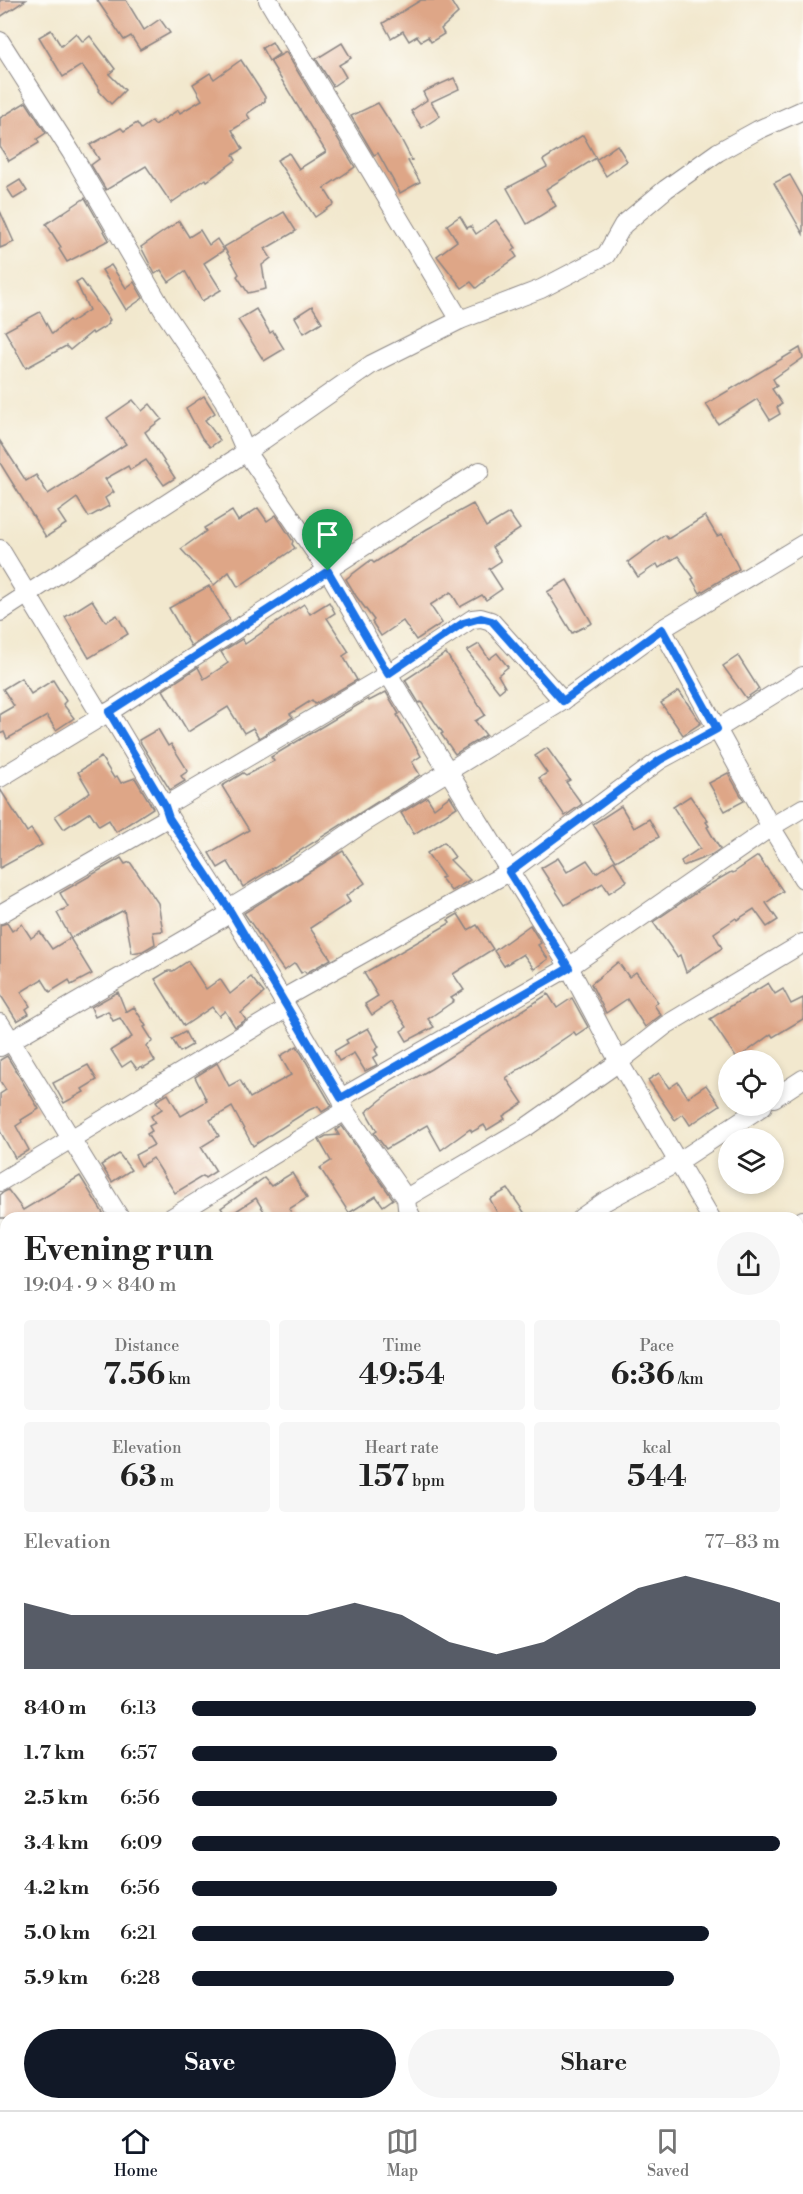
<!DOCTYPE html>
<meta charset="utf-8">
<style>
body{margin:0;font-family:"Libre Bodoni",serif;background:#f6f6f6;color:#222;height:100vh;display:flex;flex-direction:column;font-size:22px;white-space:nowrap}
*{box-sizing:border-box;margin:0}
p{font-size:20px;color:#767676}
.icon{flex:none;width:33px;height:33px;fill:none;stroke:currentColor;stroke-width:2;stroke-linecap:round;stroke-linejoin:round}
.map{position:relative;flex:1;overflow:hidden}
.details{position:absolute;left:0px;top:1212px;width:804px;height:898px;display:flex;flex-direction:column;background:#fff;border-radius:18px 18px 0 0;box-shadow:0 3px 9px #0003}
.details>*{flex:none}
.tools{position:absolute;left:718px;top:1050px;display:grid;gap:12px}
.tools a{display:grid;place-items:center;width:66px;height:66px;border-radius:50%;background:#fff;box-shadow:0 3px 9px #0003;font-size:30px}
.pin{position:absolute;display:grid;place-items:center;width:51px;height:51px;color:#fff;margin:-62px -26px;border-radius:50% 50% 50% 0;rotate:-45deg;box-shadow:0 0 6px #0007}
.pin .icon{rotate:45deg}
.round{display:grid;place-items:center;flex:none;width:63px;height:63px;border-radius:32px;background:#f6f6f6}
.head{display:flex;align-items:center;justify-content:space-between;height:102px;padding:0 24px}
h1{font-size:33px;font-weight:800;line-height:45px}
.figures{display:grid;grid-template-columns:repeat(3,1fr);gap:9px;height:102px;padding:6px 24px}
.figures div{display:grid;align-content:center;border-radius:6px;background:#f6f6f6;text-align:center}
.figures b{font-size:30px;font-weight:800}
.figures small{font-size:16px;font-weight:400}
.figures p{font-size:16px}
.chart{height:168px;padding:12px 24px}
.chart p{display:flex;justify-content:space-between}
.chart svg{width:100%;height:108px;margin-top:6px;fill:#111827;opacity:.7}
.cta{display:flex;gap:12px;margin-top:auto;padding:12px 24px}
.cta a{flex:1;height:69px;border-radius:36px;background:#111827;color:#fff;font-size:24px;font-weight:800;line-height:69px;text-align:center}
.cta a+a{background:#f6f6f6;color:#222}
ul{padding:0 24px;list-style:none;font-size:20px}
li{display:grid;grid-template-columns:96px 72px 1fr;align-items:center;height:45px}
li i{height:15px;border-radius:8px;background:#111827}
.menu{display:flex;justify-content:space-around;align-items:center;height:84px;border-top:2px solid #e0e0e0;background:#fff;font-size:16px;color:#767676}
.menu a{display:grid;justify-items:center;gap:3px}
.menu .current{color:#111827}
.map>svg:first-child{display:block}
.building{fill:#dea687}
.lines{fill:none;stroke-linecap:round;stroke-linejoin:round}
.minor-casing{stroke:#8a8584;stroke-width:20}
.major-casing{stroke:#8a8584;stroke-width:25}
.minor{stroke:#fff;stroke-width:18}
.major{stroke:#fff;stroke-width:22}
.route-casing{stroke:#fff;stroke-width:12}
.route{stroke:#1a73e8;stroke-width:8}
</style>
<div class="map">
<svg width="803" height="2110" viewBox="0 0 803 2110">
<rect width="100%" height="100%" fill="#fdfcf7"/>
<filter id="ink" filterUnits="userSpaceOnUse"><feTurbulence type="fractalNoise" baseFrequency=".0167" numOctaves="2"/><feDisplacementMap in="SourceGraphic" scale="12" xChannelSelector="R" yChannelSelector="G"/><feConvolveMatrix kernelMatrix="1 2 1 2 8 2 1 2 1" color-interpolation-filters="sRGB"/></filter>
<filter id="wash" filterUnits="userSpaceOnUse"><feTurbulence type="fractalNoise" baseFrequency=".008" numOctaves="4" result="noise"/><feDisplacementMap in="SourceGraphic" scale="24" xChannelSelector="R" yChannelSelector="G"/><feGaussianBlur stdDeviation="1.35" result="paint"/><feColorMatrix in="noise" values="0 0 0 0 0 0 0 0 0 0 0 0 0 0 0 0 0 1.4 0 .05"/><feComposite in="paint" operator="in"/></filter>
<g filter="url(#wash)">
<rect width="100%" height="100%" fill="#f2e8ce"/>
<g id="blocks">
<!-- building -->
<g class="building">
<polygon points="0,0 26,0 0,17"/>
<polygon points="97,0 126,0 144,30 160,19 170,33 140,50 131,36 124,40"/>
<polygon points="421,0 450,0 458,13 441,29 444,34 431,42 428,37 421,41 417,36 409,41 403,31 391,38 383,23"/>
<polygon points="51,30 61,46 76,33 83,42 90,36 115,69 109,74 125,90 111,104 99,91 100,90 82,65 63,77 39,37"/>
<polygon points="272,42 279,54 269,61 262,48"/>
<polygon points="342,43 351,58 339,65 346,77 333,86 316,59"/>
<polygon points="286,52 355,167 324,188 334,204 315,217 277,160 289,153 299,169 326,152 270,61"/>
<polygon points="241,60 265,97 265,101 247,114 250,119 232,130 243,149 233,155 236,160 207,181 206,179 171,203 146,166 106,190 91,165 99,159 90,145 121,128 124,131 137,123 141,129 152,121 155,125 178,110 180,113 202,100 193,84 210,73 214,79"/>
<polygon points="454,78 459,89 431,102 440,116 422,128 411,111 427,100 423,92"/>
<polygon points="26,102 46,133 37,139 39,143 9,161 0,147 0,118"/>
<polygon points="378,103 401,139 412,160 408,161 420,182 400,193 378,153 374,155 351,116"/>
<polygon points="583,135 596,158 546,189 556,206 527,224 507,188 547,167 543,160"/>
<polygon points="617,145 627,161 606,176 596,160"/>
<polygon points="790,175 803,198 803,234 774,183"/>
<polygon points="20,180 27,191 14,199 7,188"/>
<polygon points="85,198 109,240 67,262 59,249 61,247 46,224"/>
<polygon points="0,211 14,242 0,248"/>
<polygon points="284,212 296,231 265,249 271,258 262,265 266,289 248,293 237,276 239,274 224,247"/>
<polygon points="460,216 467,228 471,226 476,234 496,220 516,248 513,251 517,257 484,280 485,281 476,288 471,282 462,288 437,256 457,241 447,225"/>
<polygon points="179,221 189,237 200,230 209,245 217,239 224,250 204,263 221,290 202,301 185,271 169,282 161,270 155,274 141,247"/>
<polygon points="111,265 126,288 134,282 143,298 126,310 102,270"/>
<polygon points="81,279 110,320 108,322 109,324 93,334 92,332 70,350 66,346 26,368 5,331 40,312 52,334 69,320 71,322 89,310 76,282"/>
<polygon points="312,306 322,322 304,333 295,317"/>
<polygon points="256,309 270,333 273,331 284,349 264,361 238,320"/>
<polygon points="800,348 803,358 773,379 777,386 772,389 782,404 777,407 780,414 770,420 757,399 718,424 706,404"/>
<polygon points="204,396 215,413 205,420 220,440 210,447 202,438 186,408"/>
<polygon points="133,400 142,411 150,404 162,419 145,432 175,478 164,485 146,460 130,470 128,466 105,479 114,492 105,498 109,506 89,517 77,498 58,512 66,524 46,537 0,463 0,441 26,481 36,475 48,494 126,444 107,418"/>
<polygon points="473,504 486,527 509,513 520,529 492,547 501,561 489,569 502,589 486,600 482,595 460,607 451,592 430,605 442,623 416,640 403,621 381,636 372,622 374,620 356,596 346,579 371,560 374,563 427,529"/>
<polygon points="258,508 267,521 276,515 293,541 292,544 295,548 238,587 229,572 214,585 181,549 206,531 204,528 232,511 238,521"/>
<polygon points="705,516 717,536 722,534 739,569 700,593 692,579 694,578 678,556 659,568 657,564 638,577 628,562 665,535 668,539"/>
<polygon points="567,580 592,623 572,633 547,592"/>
<polygon points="209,586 230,620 191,646 169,608"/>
<polygon points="92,600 106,622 117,615 128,634 89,658 65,617"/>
<polygon points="329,602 335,613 327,618 349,652 343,656 357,680 315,704 312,700 290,714 293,717 259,738 253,728 244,733 228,707 188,732 163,690 198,667 204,679 228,663 221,652 242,639 245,644 304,604 310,614"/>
<polygon points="479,644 489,659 497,653 508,667 498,675 505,687 499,692 467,651"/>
<polygon points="446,653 485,715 475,721 486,735 455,754 441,734 443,733 421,702 419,703 405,680"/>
<polygon points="738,656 759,689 746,698 723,666"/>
<polygon points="21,678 31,694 53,680 66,701 63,704 74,718 56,730 47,716 7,739 4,732 0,734 0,714 14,706 3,689"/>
<polygon points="679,691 701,723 683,735 661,703"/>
<polygon points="386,692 399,714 397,715 421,756 412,762 420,775 243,887 228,862 218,868 209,853 249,830 222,786 243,773 246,775 274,761 271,757 368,699 369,701"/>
<polygon points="158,729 168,746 171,744 188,771 181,776 185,781 170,790 139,740"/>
<polygon points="547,748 570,780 566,782 582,804 565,816 539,778 547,773 535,756"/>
<polygon points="101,757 114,778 117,776 121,783 135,778 153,808 116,832 109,820 99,826 90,812 64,829 55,816 90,792 78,772"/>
<polygon points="728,773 744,801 725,811 709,783"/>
<polygon points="0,789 27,832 31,829 42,845 0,868"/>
<polygon points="450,796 457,807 414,834 401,813 427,797 434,808"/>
<polygon points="690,796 708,821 706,822 709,826 707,827 720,849 711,855 683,866 681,861 700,848 673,807"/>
<polygon points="621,806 634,828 649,819 659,837 616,861 593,824"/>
<polygon points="444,842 455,857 450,860 470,880 451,891 441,878 444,877 427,853"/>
<polygon points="343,851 365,883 346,896 350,902 310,928 331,959 306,973 304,971 301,973 295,963 284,971 244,913"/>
<polygon points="758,856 783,891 766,903 778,920 767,927 754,909 737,920 736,918 714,933 722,948 686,972 680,955 677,957 653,922 700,890 731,872 733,873"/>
<polygon points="121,858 125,864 130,862 158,903 163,931 153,932 155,944 143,951 132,953 124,910 71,938 57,913 68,907 60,893"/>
<polygon points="558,858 567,872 587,860 596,873 614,861 627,881 609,893 603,883 565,905 541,868"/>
<polygon points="458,914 468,930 477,925 493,949 453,974 464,990 451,998 454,1001 428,1019 434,1027 407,1041 401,1031 407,1027 391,1002 372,1015 365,1004 378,996 364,973 450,923 448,920"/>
<polygon points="7,923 12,931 22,924 31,938 40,932 52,949 70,938 92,974 71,985 69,980 50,992 42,979 21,992 30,1006 26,1009 29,1014 17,1021 0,994 0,925"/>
<polygon points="530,925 541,943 538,945 548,959 534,969 523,954 504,966 494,951"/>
<polygon points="188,961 206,989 220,979 230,994 251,977 264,993 241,1013 246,1020 235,1027 225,1011 219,1016 212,1007 184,1026 155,979 168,971 173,971"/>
<polygon points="618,962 629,977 636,972 658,1002 654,1005 661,1015 645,1027 627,999 606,1013 591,984"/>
<polygon points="768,983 775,994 783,989 791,1004 803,998 803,1019 773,1037 771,1034 737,1059 710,1019"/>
<polygon points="118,992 126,1012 134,1007 146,1026 144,1027 153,1041 146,1046 155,1061 143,1068 142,1066 137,1069 131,1061 122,1067 111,1050 132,1037 120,1018 113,1021 108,1011 95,1017 91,1007"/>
<polygon points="548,994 557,1008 572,998 588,1027 576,1035 574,1032 506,1078 523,1103 503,1116 505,1119 487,1130 484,1125 472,1132 470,1129 441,1150 427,1125 386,1149 374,1133 377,1131 366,1112 392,1091 431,1069"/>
<polygon points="368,1028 379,1047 375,1050 378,1055 373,1058 377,1065 365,1071 354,1053 339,1061 334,1051 348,1043 346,1040"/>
<polygon points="185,1032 192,1045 180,1052 172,1039"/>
<polygon points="297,1046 332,1106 322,1112 318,1106 309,1110 253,1146 232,1107 210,1120 219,1136 201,1147 216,1171 205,1178 203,1176 175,1193 153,1158 141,1166 135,1155 154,1145 147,1134 152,1131 149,1126 155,1123 151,1116 162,1109 156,1101 168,1094 181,1116 207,1101 195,1077 217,1063 229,1086 240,1080 250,1098 291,1075 280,1056"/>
<polygon points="7,1056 39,1109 21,1120 22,1122 16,1126 29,1150 15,1158 0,1131 0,1094 6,1090 0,1081 0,1060"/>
<polygon points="88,1065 97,1080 82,1089 84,1092 64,1103 53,1083"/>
<polygon points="659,1073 669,1088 678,1082 688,1097 706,1085 720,1105 690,1125 683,1114 675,1120 648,1080"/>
<polygon points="342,1126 393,1199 383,1206 376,1196 349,1213 320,1168 331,1161 319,1140 326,1136 339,1135 336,1130"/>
<polygon points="119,1154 131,1170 112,1182 101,1165"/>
<polygon points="292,1173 307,1198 289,1209 295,1218 268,1218 256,1198 227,1217 221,1208 264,1178 271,1186"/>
<polygon points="80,1176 106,1218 0,1218 0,1195 4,1192 8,1190 23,1210"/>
<polygon points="508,1189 528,1218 500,1218 490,1199"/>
</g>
</g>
</g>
<g filter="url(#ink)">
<use href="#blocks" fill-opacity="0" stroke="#8a8584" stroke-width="1.5"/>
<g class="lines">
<!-- minor casing -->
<g class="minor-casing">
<g id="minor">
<polyline points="268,0 460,320"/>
<polyline points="0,41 71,152 163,310 224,401 246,452 328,571 388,674 569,967 619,1062 711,1218"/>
<polyline points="0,549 101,716"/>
<polyline points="0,612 246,452 372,364 460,320 541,289 606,255 623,225 666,189 718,152 758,130 803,110"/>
<polyline points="662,629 771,827 803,879"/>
<polyline points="109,712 165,806 169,817 231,913"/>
<polyline points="0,778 109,712 480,471"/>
<polyline points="165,806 388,674 472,619 481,618 491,621 563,701"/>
<polyline points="229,909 308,861 365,822 563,701 662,629 803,544"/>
<polyline points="0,914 169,817"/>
<polyline points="282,999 509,872 660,760 717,729 803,676"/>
<polyline points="0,1023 120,1218"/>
<polyline points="0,1047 231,913 341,1098 345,1111 406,1198 407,1208 412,1218"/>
<polyline points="341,1098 569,967 771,827 803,808"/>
<polyline points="774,1098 803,1079"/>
<polyline points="0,1182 287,1008"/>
<polyline points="406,1198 525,1128 619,1062 666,1025 803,943"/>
<polyline points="171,1218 345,1111"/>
<polyline points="581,1218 604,1202 678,1162 763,1106"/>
<polyline points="798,1223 803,1220"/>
<polyline points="0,1322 6,1318"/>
<polyline points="798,1367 803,1376"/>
<polyline points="0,1456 6,1452"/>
<polyline points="798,1496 803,1493"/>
<polyline points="0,1517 6,1527"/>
<polyline points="0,1591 6,1587"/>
<polyline points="798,1640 803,1637"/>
<polyline points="0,1724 6,1721"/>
<polyline points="798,1759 803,1756"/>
<polyline points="0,1855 6,1851"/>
<polyline points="798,1858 803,1867"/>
<polyline points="798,1900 803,1897"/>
<polyline points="0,1982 6,1979"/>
<polyline points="798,2062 803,2059"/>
<polyline points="358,2104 361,2110"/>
<polyline points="664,2104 667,2110"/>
<polyline points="233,2110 242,2104"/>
<polyline points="484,2110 495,2104"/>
<polyline points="719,2110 728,2104"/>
</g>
</g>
<!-- major casing -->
<g class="major-casing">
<g id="major">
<polyline points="0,2056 6,2065"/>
<polyline points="34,2104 37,2110"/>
</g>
</g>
<!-- minor -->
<use href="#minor" class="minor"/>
<!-- major -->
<use href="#major" class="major"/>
</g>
</g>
<g class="lines" filter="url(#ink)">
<!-- route casing -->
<g class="route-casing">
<polygon id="route" points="328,571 388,674 463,623 481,618 492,621 563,701 662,629 717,729 660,760 509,872 569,968 341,1098 229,909 169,818 165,806 109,712"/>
</g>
<!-- route -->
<use href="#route" class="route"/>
</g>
</svg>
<div class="tools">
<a><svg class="icon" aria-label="locate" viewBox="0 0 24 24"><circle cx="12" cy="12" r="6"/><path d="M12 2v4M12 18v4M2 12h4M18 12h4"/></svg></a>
<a><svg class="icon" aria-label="layers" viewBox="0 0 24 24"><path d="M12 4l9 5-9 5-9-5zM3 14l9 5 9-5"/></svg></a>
</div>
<div class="pin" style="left:328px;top:571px;background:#1e9e55"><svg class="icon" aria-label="arrive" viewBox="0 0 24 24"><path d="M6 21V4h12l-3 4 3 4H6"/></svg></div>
<section class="details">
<div class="head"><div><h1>Evening run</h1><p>19:04 · 9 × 840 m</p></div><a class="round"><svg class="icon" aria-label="share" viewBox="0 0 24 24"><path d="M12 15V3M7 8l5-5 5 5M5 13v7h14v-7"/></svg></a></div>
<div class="figures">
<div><p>Distance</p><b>7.56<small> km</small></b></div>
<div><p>Time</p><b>49:54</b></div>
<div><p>Pace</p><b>6:36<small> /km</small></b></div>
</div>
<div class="figures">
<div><p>Elevation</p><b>63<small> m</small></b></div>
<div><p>Heart rate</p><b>157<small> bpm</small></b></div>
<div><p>kcal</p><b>544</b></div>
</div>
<div class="chart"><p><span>Elevation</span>77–83 m</p>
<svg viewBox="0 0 160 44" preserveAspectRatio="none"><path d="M0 44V17L10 22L20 22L30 22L40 22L50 22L60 22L70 17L80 22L90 33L100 38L110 33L120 22L130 11L140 6L150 11L160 17V44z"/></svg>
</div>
<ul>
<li><b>840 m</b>6:13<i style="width:96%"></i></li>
<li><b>1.7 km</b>6:57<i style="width:62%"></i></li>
<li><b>2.5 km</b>6:56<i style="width:62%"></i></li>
<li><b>3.4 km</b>6:09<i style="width:100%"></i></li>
<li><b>4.2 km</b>6:56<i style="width:62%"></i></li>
<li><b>5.0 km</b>6:21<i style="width:88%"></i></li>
<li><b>5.9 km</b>6:28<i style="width:82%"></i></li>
</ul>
<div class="cta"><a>Save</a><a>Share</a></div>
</section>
</div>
<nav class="menu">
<a class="current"><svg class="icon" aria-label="home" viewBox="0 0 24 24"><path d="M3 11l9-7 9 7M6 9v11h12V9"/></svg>Home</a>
<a><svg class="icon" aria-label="map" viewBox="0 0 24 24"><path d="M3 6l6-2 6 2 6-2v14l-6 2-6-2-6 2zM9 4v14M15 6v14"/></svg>Map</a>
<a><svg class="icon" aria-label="saved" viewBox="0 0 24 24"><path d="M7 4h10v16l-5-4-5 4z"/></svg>Saved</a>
</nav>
